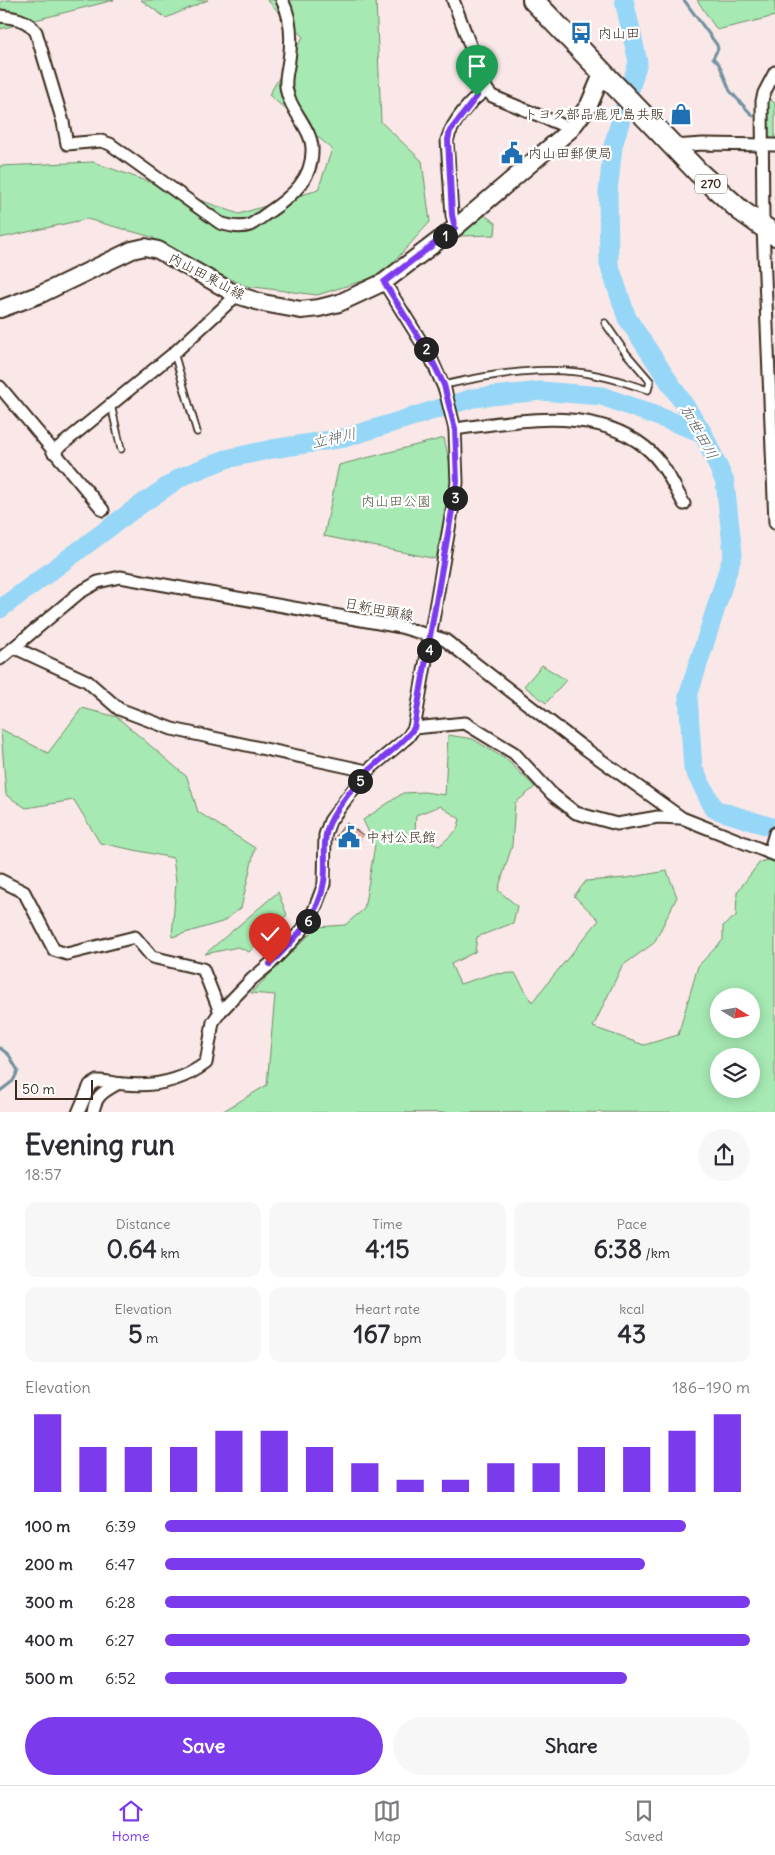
<!DOCTYPE html>
<meta charset="utf-8">
<style>
body{margin:0;font-family:Delius,"Klee One",sans-serif;background:#f7f7f7;color:#2b2b33;height:100vh;display:flex;flex-direction:column;font-size:19px;white-space:nowrap}
*{box-sizing:border-box;margin:0}
p{font-size:16px;color:#7c7c81}
.icon{flex:none;width:28px;height:28px;fill:none;stroke:currentColor;stroke-width:2;stroke-linecap:round;stroke-linejoin:round}
.map{position:relative;height:1112px;overflow:hidden}
.sheet{display:flex;flex-direction:column;background:#fff;flex:1}
.sheet>*{flex:none}
.needle{width:32px;rotate:101deg}
.tools{position:absolute;left:710px;top:988px;display:grid;gap:10px}
.tools a{display:grid;place-items:center;width:50px;height:50px;border-radius:50%;background:#fff;box-shadow:0 2px 12px #0003;font-size:25px}
.scale{position:absolute;left:15px;bottom:12px;width:78px;box-sizing:border-box;padding-left:5px;border:2px solid #3b2a1e;border-top:0;font-size:14px;line-height:18px;white-space:nowrap;color:#3b2a1e;-webkit-text-stroke:4px #fff;paint-order:stroke}
.pin{position:absolute;display:grid;place-items:center;width:42px;height:42px;color:#fff;margin:-51px -21px;border-radius:50% 50% 50% 0;rotate:-45deg;box-shadow:0 0 5px #0007}
.pin .icon{rotate:45deg}
.km{position:absolute;width:25px;height:25px;margin:-12px;border-radius:50%;background:#222;color:#fff;font-size:14px;line-height:25px;text-align:center}
.round{display:grid;place-items:center;flex:none;width:52px;height:52px;border-radius:26px;background:#f7f7f7}
.head{display:flex;align-items:center;justify-content:space-between;height:85px;padding:0 25px}
h1{font-size:28px;font-weight:700;line-height:38px}
.metrics{display:grid;grid-template-columns:repeat(3,1fr);gap:8px;height:85px;padding:5px 25px}
.metrics div{display:grid;align-content:center;border-radius:12px;background:#f7f7f7;text-align:center}
.metrics b{font-size:25px;font-weight:700}
.metrics small{font-size:14px;font-weight:400}
.metrics p{font-size:14px}
.chart{height:140px;padding:10px 25px}
.chart p{display:flex;justify-content:space-between}
.chart svg{width:100%;height:90px;margin-top:5px;stroke:#7c3aed;stroke-width:6}
.cta{display:flex;gap:10px;margin-top:auto;padding:10px 25px}
.cta a{flex:1;height:58px;border-radius:30px;background:#7c3aed;color:#fff;font-size:20px;font-weight:700;line-height:58px;text-align:center}
.cta a+a{background:#f7f7f7;color:#2b2b33}
ul{padding:0 25px;list-style:none;font-size:16px}
li{display:grid;grid-template-columns:80px 60px 1fr;align-items:center;height:38px}
li i{height:12px;border-radius:6px;background:#7c3aed}
.tabs{display:flex;justify-content:space-around;align-items:center;height:70px;border-top:1px solid #e1e1e2;background:#fff;font-size:14px;color:#7c7c81}
.tabs a{display:grid;justify-items:center;gap:2px}
.tabs .active{color:#7c3aed}
.map>svg:first-child{display:block}
.green{fill:#a6e9b3;stroke:#708a68;fill-rule:evenodd}
.lines{fill:none;stroke-linecap:round;stroke-linejoin:round}
.stream{stroke:#7291a0;stroke-width:3}
.river{stroke:#96d6f7;stroke-width:19}
.building{fill:#ecb1ae;stroke:#3b2a1e}
.lane-casing{stroke:#3b2a1e;stroke-width:9}
.street-casing{stroke:#3b2a1e;stroke-width:15}
.secondary-casing{stroke:#3b2a1e;stroke-width:20}
.highway-casing{stroke:#3b2a1e;stroke-width:24}
.lane{stroke:#fff;stroke-width:5.5}
.street{stroke:#fff;stroke-width:11}
.secondary{stroke:#fff;stroke-width:16}
.highway{stroke:#fff;stroke-width:20}
.route-casing{stroke:#fff;stroke-width:10}
.route{stroke:#7c3aed;stroke-width:6}
.labels{text-anchor:middle;stroke-width:4.5;stroke-linejoin:round;paint-order:stroke}
.shield{fill:#fff;stroke:#766a62;stroke-width:1}
.shield-label{font-size:12px;font-weight:bold;fill:#3b2a1e}
.poi-label{font-size:14px;fill:#3b2a1e;stroke:#fff;text-anchor:start}
.street-label{font-size:14px;fill:#3b2a1e;stroke:#fff}
.park-label{font-size:14px;fill:#565a43;stroke:#fff}
.water-label{font-size:15px;font-style:italic;fill:#565e5f;stroke:#fff}
</style>
<div class="map">
<svg width="775" height="1113" viewBox="0 0 775 1113">
<rect width="100%" height="100%" fill="#f9e8e7"/>
<filter id="ink" filterUnits="userSpaceOnUse"><feTurbulence type="fractalNoise" baseFrequency=".02" numOctaves="2"/><feDisplacementMap in="SourceGraphic" scale="10" xChannelSelector="R" yChannelSelector="G"/><feConvolveMatrix kernelMatrix="1 2 1 2 8 2 1 2 1" color-interpolation-filters="sRGB"/></filter>
<g filter="url(#ink)">
<!-- green -->
<g class="green">
<polygon points="6,0 114,0 0,29 0,2"/>
<polygon points="141,0 208,0 166,18"/>
<polygon points="267,0 376,0 381,122 422,161 430,222 382,275 317,295 246,286 181,257 152,237 87,219 0,238 0,166 93,162 239,214 318,190 332,149 269,95 303,37"/>
<polygon points="697,0 775,0 775,16 717,30"/>
<path d="M768,98L775,103V141H769C764,129 765,111 768,98Z"/>
<polygon points="481,213 496,223 495,235 461,236 457,234"/>
<polygon points="444,438 452,473 436,559 324,536 339,465"/>
<polygon points="542,665 566,680 546,703 524,686"/>
<polygon points="82,708 117,717 187,777 198,812 255,848 241,908 222,922 172,937 176,881 173,858 100,843 74,800 26,808 6,795 1,729 48,753"/>
<path d="M448,735L473,739L507,760L535,787L515,803L512,846L498,890L517,906L513,923L477,937L475,952L451,964L460,984L492,974L515,973L532,1002L599,920L574,896L586,881L626,878L667,871L677,897L654,943L622,966L593,1027L644,1045L678,1035L698,966L723,940V926L736,916L737,892L760,862L770,859L775,860V1112L220,1113L267,1085L275,995L251,993L317,927L345,925L364,909L375,845L363,820L403,793L424,792L445,795ZM440,806L460,819L457,830L439,846L415,832L416,815ZM719,996H751V1029H719ZM719,1056H751V1089H719Z"/>
<polygon points="278,892 287,915 249,952 238,947 205,954"/>
</g>
<g class="lines">
<!-- stream -->
<g class="stream">
<polyline points="684,0 717,45 718,49 713,58 719,64 730,91 753,116"/>
<polyline points="0,1048 9,1055 18,1071 13,1081 0,1091"/>
</g>
<!-- river -->
<g class="river">
<polyline points="624,0 638,62 613,146 608,192 609,264 627,318 703,433 725,482 733,554 688,696 693,768 714,809 775,828"/>
<polyline points="0,609 133,510 181,477 226,459 272,449 344,438 473,398 541,391 602,396 703,433"/>
</g>
</g>
<!-- building -->
<polygon class="building" points="346,823 363,835 354,848 348,848 334,839"/>
<g class="lines">
<!-- lane casing -->
<g class="lane-casing">
<g id="lane">
<polyline points="174,353 197,432"/>
<path d="M444,385C493,374 549,364 600,376C616,379 632,385 648,390L650,381L625,352L605,323"/>
<polyline points="111,405 121,449"/>
</g>
</g>
<!-- street casing -->
<g class="street-casing">
<g id="street">
<polyline points="453,0 487,90 492,96 562,125 570,130"/>
<path d="M0,16C15,18 27,19 36,32L63,122L67,144L101,141L110,144L220,223C229,226 240,229 250,225C256,222 263,216 269,212C291,197 313,179 312,149C312,128 288,109 286,86C285,78 288,68 289,60C292,40 292,19 282,0"/>
<polyline points="775,72 764,93 762,101 763,227 775,523"/>
<polyline points="673,146 703,144 775,145"/>
<path d="M455,228L452,215L447,140C453,121 471,99 487,90"/>
<polyline points="0,387 103,510"/>
<path d="M455,429C517,421 592,405 645,447C663,461 673,484 684,504"/>
<polyline points="53,452 174,353 237,295"/>
<polyline points="15,648 87,681 119,709 172,729 367,771"/>
<polyline points="0,659 79,593 98,582 120,577 401,627 445,640 580,745 682,818 775,855"/>
<polyline points="414,728 465,723 514,753 552,794 576,813 617,824 658,817 680,818"/>
<polyline points="769,853 775,833"/>
<polyline points="0,880 24,892 54,950 67,954 135,937 152,957 203,969 220,1012"/>
<path d="M78,1113L90,1085L97,1081C106,1080 115,1084 124,1084C153,1087 182,1081 206,1063L213,1022L220,1012L252,979L270,964L302,930L313,913L324,884L325,835L330,821L367,771L408,737L414,728L457,483L455,429L445,390L430,356L384,282"/>
<path d="M93,1113C95,1096 103,1092 117,1084"/>
</g>
</g>
<!-- secondary casing -->
<g class="secondary-casing">
<polyline id="secondary" points="0,309 41,294 132,250 145,247 158,250 237,295 263,303 301,310 319,308 339,303 384,282 455,228 570,130 589,105 603,72"/>
</g>
<!-- highway casing -->
<g class="highway-casing">
<polyline id="highway" points="533,0 698,172 740,210 775,235"/>
</g>
<!-- lane -->
<use href="#lane" class="lane"/>
<!-- street -->
<use href="#street" class="street"/>
<!-- secondary -->
<use href="#secondary" class="secondary"/>
<!-- highway -->
<use href="#highway" class="highway"/>
</g>
</g>
<g class="lines" filter="url(#ink)">
<!-- route casing -->
<g class="route-casing">
<path id="route" d="M270,964C292,942 320,915 324,882C327,863 321,840 330,822C336,809 359,779 369,770C384,756 402,745 414,728L457,482L455,429L444,385L430,356L384,282L455,228L452,215L448,140L450,131L477,96"/>
</g>
<!-- route -->
<use href="#route" class="route"/>
</g>
<!-- icons -->
<defs>
<g id="bus-bare" transform="scale(1.725)"><path d="M-5-6H5V4H4V6H2V4H-2V6H-4V4H-5ZM-3.5-4V0h7V-4ZM-3.5 1.2v1.5H-2V1.2ZM2 1.2v1.5H3.5V1.2Z" fill="#1f6fb2" stroke="#fff" stroke-width="2.5" paint-order="stroke"/></g>
<g id="shop-bare" transform="scale(1.725)"><path d="M-5-2.5h2.3a2.7 3.5 0 0 1 5.4 0H5L5.5 6h-11ZM-1.5-2.5h3a1.5 2.3 0 0 0-3 0Z" fill="#1f6fb2" stroke="#fff" stroke-width="2.5" paint-order="stroke"/></g>
<g id="civic-bare" transform="scale(1.725)"><path d="M-.6-6.5H3V-4.5H.6V-3L4-1V1h2V6H-6V1h2V-1L-.6-3ZM-1.2 2.5V6h2.4V2.5Z" fill="#1f6fb2" stroke="#fff" stroke-width="2.5" paint-order="stroke"/></g>
</defs>
<g fill-rule="evenodd">
<use href="#bus-bare" x="581" y="33"/>
<use href="#shop-bare" x="681" y="114"/>
<use href="#civic-bare" x="512" y="153"/>
<use href="#civic-bare" x="349" y="837"/>
</g>
<g class="labels">
<!-- shield labels -->
<rect class="shield" x="695" y="174.5" width="32" height="19" rx="4"/>
<g class="shield-label">
<text x="711" y="188">270</text>
</g>
<!-- poi labels -->
<g class="poi-label">
<text x="598" y="38">内山田</text>
<text x="664" y="119" text-anchor="end">トヨタ部品鹿児島共販</text>
<text x="528" y="158">内山田郵便局</text>
<text x="366" y="842">中村公民館</text>
</g>
<!-- street labels -->
<g class="street-label">
<text transform="translate(207 276) rotate(28)" y="5">内山田東山線</text>
<text transform="translate(379 609) rotate(11)" y="5">日新田頭線</text>
</g>
<!-- park labels -->
<g class="park-label">
<text x="396" y="506">内山田公園</text>
</g>
<!-- water labels -->
<g class="water-label">
<text transform="translate(699 432) rotate(61)" y="5">加世田川</text>
<text transform="translate(334 438) rotate(-13)" y="5">立神川</text>
</g>
</g>
</svg>
<div class="tools">
<a><svg class="needle" viewBox="-14 -14 28 28"><path d="M0-13l5 13h-10z" fill="#e53935"/><path d="M0 13l5-13h-10z" fill="#7c7c81"/></svg></a>
<a><svg class="icon" aria-label="layers" viewBox="0 0 24 24"><path d="M12 4l9 5-9 5-9-5zM3 14l9 5 9-5"/></svg></a>
</div>
<div class="scale">50 m</div>
<div class="pin" style="left:477px;top:96px;background:#1e9e55"><svg class="icon" aria-label="arrive" viewBox="0 0 24 24"><path d="M6 21V4h12l-3 4 3 4H6"/></svg></div>
<div class="pin" style="left:270px;top:964px;background:#d93025"><svg class="icon" aria-label="check" viewBox="0 0 24 24"><path d="M5 12l5 5 9-10"/></svg></div>
<b class="km" style="left:445px;top:236px">1</b>
<b class="km" style="left:426px;top:349px">2</b>
<b class="km" style="left:455px;top:498px">3</b>
<b class="km" style="left:429px;top:650px">4</b>
<b class="km" style="left:360px;top:781px">5</b>
<b class="km" style="left:308px;top:921px">6</b>
</div>
<section class="sheet">
<div class="head"><div><h1>Evening run</h1><p>18:57</p></div><a class="round"><svg class="icon" aria-label="share" viewBox="0 0 24 24"><path d="M12 15V3M7 8l5-5 5 5M5 13v7h14v-7"/></svg></a></div>
<div class="metrics">
<div><p>Distance</p><b>0.64<small> km</small></b></div>
<div><p>Time</p><b>4:15</b></div>
<div><p>Pace</p><b>6:38<small> /km</small></b></div>
</div>
<div class="metrics">
<div><p>Elevation</p><b>5<small> m</small></b></div>
<div><p>Heart rate</p><b>167<small> bpm</small></b></div>
<div><p>kcal</p><b>43</b></div>
</div>
<div class="chart"><p><span>Elevation</span>186–190 m</p>
<svg viewBox="0 0 160 44" preserveAspectRatio="none"><path d="M5 44V6M15 44V22M25 44V22M35 44V22M45 44V14M55 44V14M65 44V22M75 44V30M85 44V38M95 44V38M105 44V30M115 44V30M125 44V22M135 44V22M145 44V14M155 44V6"/></svg>
</div>
<ul>
<li><b>100 m</b>6:39<i style="width:89%"></i></li>
<li><b>200 m</b>6:47<i style="width:82%"></i></li>
<li><b>300 m</b>6:28<i style="width:100%"></i></li>
<li><b>400 m</b>6:27<i style="width:100%"></i></li>
<li><b>500 m</b>6:52<i style="width:79%"></i></li>
</ul>
<div class="cta"><a>Save</a><a>Share</a></div>
</section>
<nav class="tabs">
<a class="active"><svg class="icon" aria-label="home" viewBox="0 0 24 24"><path d="M3 11l9-7 9 7M6 9v11h12V9"/></svg>Home</a>
<a><svg class="icon" aria-label="map" viewBox="0 0 24 24"><path d="M3 6l6-2 6 2 6-2v14l-6 2-6-2-6 2zM9 4v14M15 6v14"/></svg>Map</a>
<a><svg class="icon" aria-label="saved" viewBox="0 0 24 24"><path d="M7 4h10v16l-5-4-5 4z"/></svg>Saved</a>
</nav>
